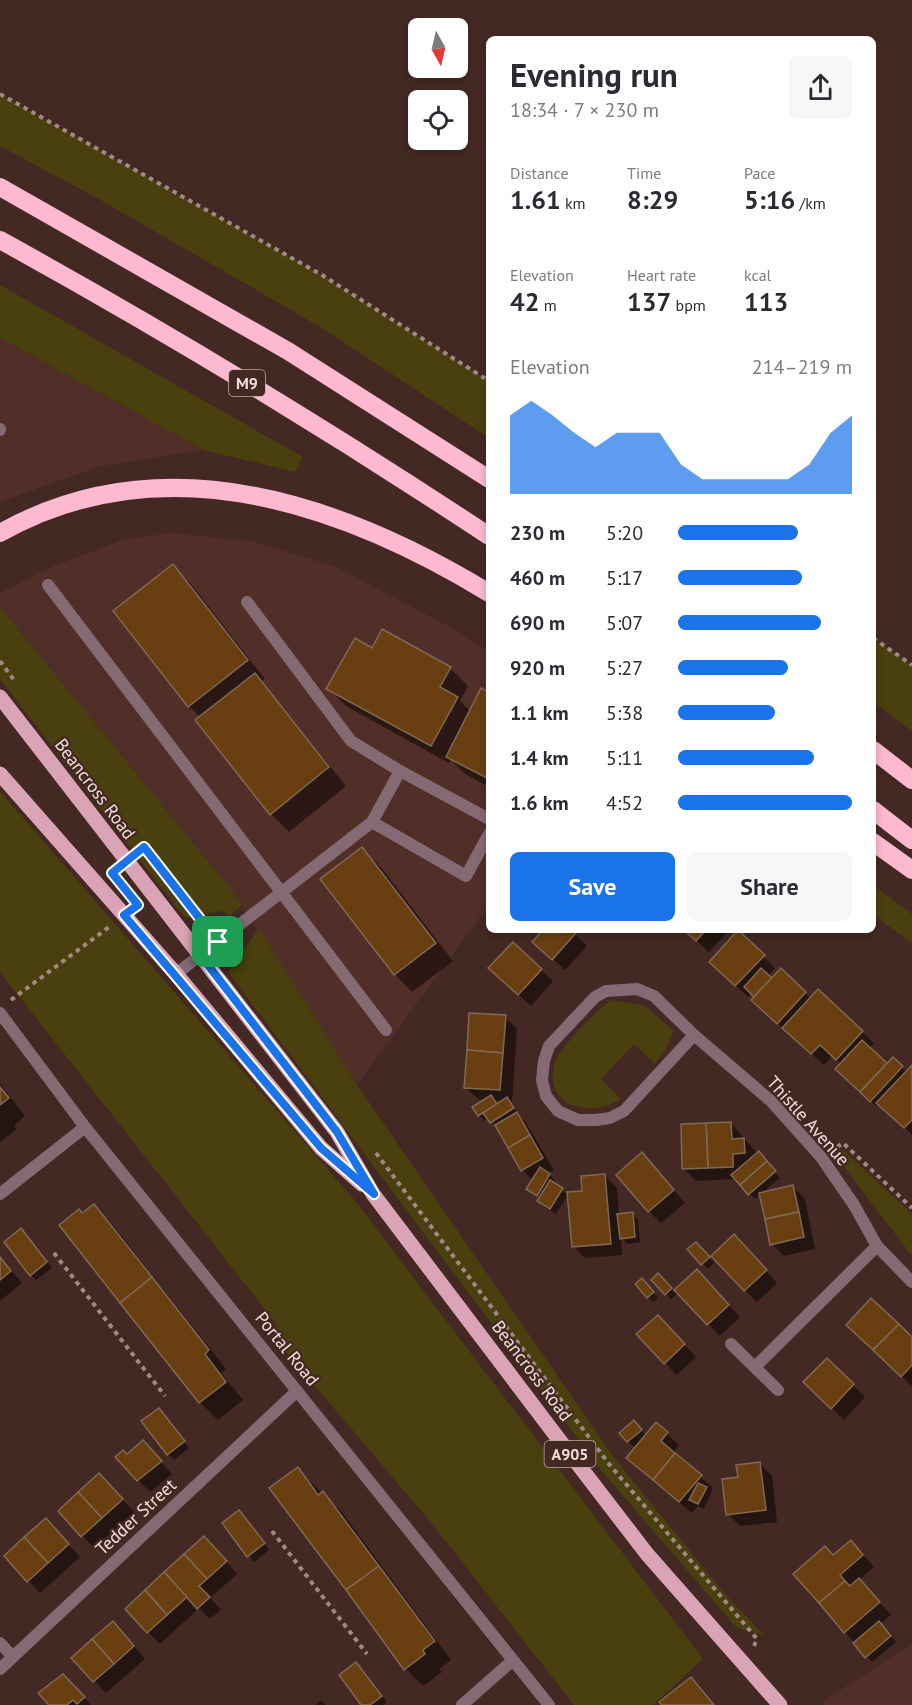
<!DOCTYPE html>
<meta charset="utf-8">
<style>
body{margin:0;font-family:"PT Sans",sans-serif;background:#f7f7f7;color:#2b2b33;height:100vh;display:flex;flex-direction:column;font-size:22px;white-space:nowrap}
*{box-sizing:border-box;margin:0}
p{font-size:20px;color:#7c7c81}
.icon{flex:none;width:33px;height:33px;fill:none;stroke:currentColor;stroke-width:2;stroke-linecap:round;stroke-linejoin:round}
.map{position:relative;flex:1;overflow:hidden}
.drawer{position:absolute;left:486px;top:36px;width:390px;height:897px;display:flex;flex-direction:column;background:#fff;border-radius:9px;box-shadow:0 3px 9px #0003}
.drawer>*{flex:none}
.needle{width:39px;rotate:172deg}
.tools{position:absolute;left:408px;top:18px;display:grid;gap:12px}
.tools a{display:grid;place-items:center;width:60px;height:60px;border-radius:9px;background:#fff;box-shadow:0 3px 9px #0003;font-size:30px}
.pin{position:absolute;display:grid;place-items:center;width:51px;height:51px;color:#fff;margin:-26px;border-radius:12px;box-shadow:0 3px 9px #0006}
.round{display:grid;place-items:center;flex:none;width:63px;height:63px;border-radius:9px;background:#f7f7f7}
.head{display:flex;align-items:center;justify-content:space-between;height:102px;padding:0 24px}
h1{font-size:33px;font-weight:600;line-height:45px}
.stats{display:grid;grid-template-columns:repeat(3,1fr);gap:9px;height:102px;padding:6px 24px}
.stats div{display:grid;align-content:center}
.stats b{font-size:26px;font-weight:600}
.stats small{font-size:16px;font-weight:400}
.stats p{font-size:16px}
.chart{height:168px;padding:12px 24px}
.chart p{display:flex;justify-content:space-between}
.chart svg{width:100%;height:108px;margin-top:6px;fill:#1a73e8;opacity:.7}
.button{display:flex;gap:12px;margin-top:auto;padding:12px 24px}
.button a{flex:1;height:69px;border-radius:9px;background:#1a73e8;color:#fff;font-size:24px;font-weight:600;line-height:69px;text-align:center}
.button a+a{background:#f7f7f7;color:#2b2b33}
ul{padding:0 24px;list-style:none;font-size:20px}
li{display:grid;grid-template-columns:96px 72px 1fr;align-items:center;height:45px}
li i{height:15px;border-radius:8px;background:#1a73e8}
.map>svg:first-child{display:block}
.built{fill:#512e28}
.green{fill:#4a3f0e}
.shadow{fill:#0007;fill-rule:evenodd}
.building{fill:#693f12;stroke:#806954;stroke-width:1.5}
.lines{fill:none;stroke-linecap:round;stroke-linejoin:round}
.path{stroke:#a18a85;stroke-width:4;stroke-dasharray:4.5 4.5;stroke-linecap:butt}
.service{stroke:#856a73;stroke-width:12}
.minor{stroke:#856a73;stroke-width:12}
.primary{stroke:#daa3b6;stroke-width:15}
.motorway{stroke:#fcb9d0;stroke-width:18}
.route-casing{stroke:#fff;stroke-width:12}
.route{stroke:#1a73e8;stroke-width:8}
.labels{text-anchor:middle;stroke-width:4.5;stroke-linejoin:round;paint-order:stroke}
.shield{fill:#442823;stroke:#bea8a4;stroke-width:1.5}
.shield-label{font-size:16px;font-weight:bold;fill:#f2dfdb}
.street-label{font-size:18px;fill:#f2dfdb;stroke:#442823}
</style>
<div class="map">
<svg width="912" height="1705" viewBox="0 0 912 1705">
<rect width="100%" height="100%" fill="#442823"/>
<!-- built -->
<g class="built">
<polygon points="0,338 204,450 101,466 0,502"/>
<polygon points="172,533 256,542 334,566 450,627 489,652 489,905 357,1085 231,889 0,607 0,593 51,567 125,539"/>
<polygon points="912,1644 912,1705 824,1705 822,1702"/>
</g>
<!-- green -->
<g class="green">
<polygon points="0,94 322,275 489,381 489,438 322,328 97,198 0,146"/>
<polygon points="0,285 303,457 295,472 204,450 0,338"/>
<polygon points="0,607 231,889 242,905 229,917 223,911 185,918 0,679"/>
<polygon points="873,638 912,665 912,731 873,702"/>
<polygon points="0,791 357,1203 703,1659 653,1705 574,1705 433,1525 281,1346 274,1321 0,972"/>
<polygon points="873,885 912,914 912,943 873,915"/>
<polygon points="259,928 357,1085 615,1459 725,1594 765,1636 736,1627 602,1471 228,972"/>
<path d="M611,1000L645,1006L674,1031L666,1049L655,1064L634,1044L601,1079L621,1099C586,1121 538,1102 557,1058C563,1045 599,1008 611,1000Z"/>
<polygon points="843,1150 912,1214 912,1256 836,1156"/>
</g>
<!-- shadow -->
<g class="shadow">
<polygon points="173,566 191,584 265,679 261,681 346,786 289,832 271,814 201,718 189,706"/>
<polygon points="373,650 450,668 468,686 460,701 471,712 489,694 489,787 465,774 451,760 449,763 346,706 328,688"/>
<polygon points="362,849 380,866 453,961 412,992 395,974"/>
<polygon points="545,930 571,930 587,946 565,970 546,953"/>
<polygon points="685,930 729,930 709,952"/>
<polygon points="763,956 775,968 768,976 772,980 781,970 811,999 862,1032 874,1043 869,1048 887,1065 893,1059 907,1072 912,1067 912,1135 879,1103 876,1106 849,1081 842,1064 832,1056 824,1065 765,1012 752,993 748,997 723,973"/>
<polygon points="541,970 553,981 531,1006 502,980"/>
<path d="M505,1017L517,1029L512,1102L509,1101L528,1126L554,1170L548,1174L555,1180L553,1184L568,1195L556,1214L544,1207L539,1201L540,1198L528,1189L533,1181L523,1170L497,1127L489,1118L484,1121L479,1115L485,1100L478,1099L465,1087ZM495,1101H504L498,1105Z"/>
<polygon points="0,1084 25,1116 14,1126 17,1129 0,1142"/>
<polygon points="731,1123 756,1152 756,1156 764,1159 780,1178 761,1194 793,1187 805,1199 815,1249 784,1256 772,1244 761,1194 755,1199 736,1179 696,1181 684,1169"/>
<polygon points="642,1154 685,1203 661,1223 649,1211"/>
<polygon points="605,1176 617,1188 619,1215 632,1214 638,1220 640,1242 627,1244 621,1237 622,1255 585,1258 573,1246 584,1192"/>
<polygon points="94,1206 112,1224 226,1369 221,1373 243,1400 218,1420 200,1402 61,1226"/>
<polygon points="27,1236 52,1268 36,1280 31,1275"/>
<polygon points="696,1244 714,1263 708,1269 689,1250"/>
<polygon points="746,1248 777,1283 757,1302 745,1290"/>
<polygon points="0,1257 22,1283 0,1301"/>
<polygon points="697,1272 740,1317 720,1336 678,1293 671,1299 653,1280 658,1275 674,1292"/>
<polygon points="642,1280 658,1298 653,1302 637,1285"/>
<polygon points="669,1328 696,1357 677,1375 665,1363"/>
<polygon points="860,1336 912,1339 912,1386"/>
<polygon points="827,1360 865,1397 844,1420 805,1382"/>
<polygon points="164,1415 189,1448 174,1460 168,1454"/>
<polygon points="656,1424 679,1445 673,1453 713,1488 704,1509 698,1506 692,1513 640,1469 636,1449 621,1433 640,1428 646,1436"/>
<polygon points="154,1454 172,1474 150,1492 138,1480 127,1456"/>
<polygon points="760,1464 772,1476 777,1522 740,1526 728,1514"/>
<polygon points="297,1469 341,1511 451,1660 439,1669 442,1672 423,1686 406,1669"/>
<polygon points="111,1487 134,1512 94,1548 60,1511"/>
<polygon points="245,1517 269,1550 254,1562 224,1523"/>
<polygon points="57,1532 80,1557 40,1593 6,1556"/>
<polygon points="851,1542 874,1567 859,1580 891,1615 880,1624 896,1642 872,1662 845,1632 834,1557"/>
<polygon points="216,1550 237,1574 210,1598 221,1610 210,1619 199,1608 160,1644 148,1632"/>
<polygon points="125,1635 145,1659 106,1693 73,1658"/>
<polygon points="362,1669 387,1702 383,1705 363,1705"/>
<polygon points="75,1688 91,1705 51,1705"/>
<polygon points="321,1700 326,1705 316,1705"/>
</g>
<!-- building -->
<g class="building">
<polygon points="173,564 248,660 188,707 113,611"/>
<polygon points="382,629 451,667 440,687 458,697 431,746 326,689 355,638 372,648"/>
<polygon points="255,673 329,767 270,815 195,720"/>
<polygon points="481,688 489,692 489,779 446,757"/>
<polygon points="362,847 436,943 394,975 320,879"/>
<polygon points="543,930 573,930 576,933 552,960 532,942"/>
<polygon points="684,930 706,930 696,941"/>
<polygon points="738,930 765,955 735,986 709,962"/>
<polygon points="513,942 542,969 518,995 488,968"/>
<polygon points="761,968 772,978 754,997 744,987"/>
<polygon points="781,968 806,992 777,1024 751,1000"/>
<polygon points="818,989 863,1031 836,1060 820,1045 811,1054 782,1028"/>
<polygon points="469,1013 506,1015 503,1053 467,1050"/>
<polygon points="862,1040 887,1063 860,1092 835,1069"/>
<polygon points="467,1050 503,1053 500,1090 464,1088"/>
<polygon points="893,1057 903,1066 870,1102 860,1092"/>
<polygon points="912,1065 912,1120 904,1128 876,1103"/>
<polygon points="0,1087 9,1098 0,1105"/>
<polygon points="491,1095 497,1104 478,1116 472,1107"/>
<polygon points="507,1097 514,1108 490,1123 483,1113"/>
<polygon points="517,1112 530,1135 508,1148 495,1125"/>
<polygon points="731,1122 732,1139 744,1138 745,1153 733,1154 733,1167 708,1168 706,1123"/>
<polygon points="706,1123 708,1168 682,1169 681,1124"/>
<polygon points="530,1135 543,1158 521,1171 508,1148"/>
<polygon points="759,1151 767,1161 740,1185 731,1175"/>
<polygon points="642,1152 674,1190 648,1212 616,1175"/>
<polygon points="767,1161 776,1171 748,1195 740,1185"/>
<polygon points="540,1167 550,1174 537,1196 526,1189"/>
<polygon points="605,1174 611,1244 572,1247 567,1192 582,1191 581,1176"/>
<polygon points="550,1180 563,1188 550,1209 537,1201"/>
<polygon points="793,1185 799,1212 765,1219 759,1193"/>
<polygon points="94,1204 152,1277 120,1303 59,1225 79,1209 82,1213"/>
<polygon points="633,1212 635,1237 620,1239 617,1214"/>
<polygon points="799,1212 804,1237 770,1245 765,1219"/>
<polygon points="21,1228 47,1262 30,1276 4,1242"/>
<polygon points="734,1234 767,1270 744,1291 711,1256"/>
<polygon points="696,1242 710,1257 701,1265 687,1249"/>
<polygon points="0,1257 11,1271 0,1280"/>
<polygon points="697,1269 729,1305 707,1325 674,1290"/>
<polygon points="658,1273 672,1288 665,1295 651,1280"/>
<polygon points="152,1277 209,1350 205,1354 226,1382 199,1403 120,1303"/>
<polygon points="642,1278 654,1292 647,1298 635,1284"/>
<polygon points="871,1298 899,1324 873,1350 846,1325"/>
<polygon points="658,1315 685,1344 664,1364 636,1334"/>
<polygon points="899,1324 912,1337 912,1365 901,1377 873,1350"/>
<polygon points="827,1358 854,1384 831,1409 803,1382"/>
<polygon points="159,1408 185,1441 167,1455 141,1421"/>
<polygon points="634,1420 642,1430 627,1442 619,1433"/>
<polygon points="656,1422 668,1432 661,1441 675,1453 653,1480 626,1458"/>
<polygon points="143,1440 162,1461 137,1481 115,1457 123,1450 127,1454"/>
<polygon points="675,1453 702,1475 679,1502 653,1480"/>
<polygon points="760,1462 766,1510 726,1515 722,1479 738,1477 736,1465"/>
<polygon points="298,1467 318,1495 323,1491 379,1566 346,1590 269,1488"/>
<polygon points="99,1473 123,1499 102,1518 78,1492"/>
<polygon points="698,1483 707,1487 698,1504 689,1500"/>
<polygon points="78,1492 102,1518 81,1537 58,1511"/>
<polygon points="239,1510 265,1543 247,1557 222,1523"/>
<polygon points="46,1518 69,1544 48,1563 24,1537"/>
<polygon points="204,1536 227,1561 207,1579 184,1554"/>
<polygon points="24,1537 48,1563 27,1582 4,1556"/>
<polygon points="851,1540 863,1555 840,1575 845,1581 819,1603 793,1574 825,1546 833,1555"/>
<polygon points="184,1554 207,1579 199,1586 210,1597 197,1609 164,1572"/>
<polygon points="379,1566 435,1641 423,1650 425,1654 404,1670 346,1590"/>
<polygon points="164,1572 187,1597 167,1615 145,1590"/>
<polygon points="859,1578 880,1602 844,1633 819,1603 845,1581 850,1586"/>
<polygon points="145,1590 167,1615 147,1633 125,1609"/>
<polygon points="113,1621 134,1646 114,1664 92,1639"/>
<polygon points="879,1621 891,1636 865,1658 853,1643"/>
<polygon points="92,1639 114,1664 93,1682 71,1658"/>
<polygon points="356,1662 382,1696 370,1705 361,1705 339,1675"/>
<polygon points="63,1674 85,1697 77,1704 73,1700 67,1705 49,1705 38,1693"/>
<polygon points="691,1677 714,1705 662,1705 659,1702"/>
</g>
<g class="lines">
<!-- path -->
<g class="path">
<polyline points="0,94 322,275 489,381"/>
<polyline points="873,638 912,665"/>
<polyline points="0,661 14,680"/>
<polyline points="11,1000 109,927"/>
<polyline points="837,1147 843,1143 912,1208"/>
<polyline points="376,1153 609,1464 757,1639 754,1646"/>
<polyline points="54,1253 165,1396"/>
<polyline points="272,1531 367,1654"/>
</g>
<!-- service -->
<g class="service">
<polyline points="0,429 0,430"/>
<polyline points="48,585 386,1030"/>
<polyline points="400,771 489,819"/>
<polyline points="372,822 466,876 489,834"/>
<polyline points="176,974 372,822 400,771 351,741 247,602"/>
</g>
<!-- minor -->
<g class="minor">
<polyline points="0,1013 85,1127 549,1705"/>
<polyline points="694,1035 624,1111 610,1118 596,1120 578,1120 558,1111 546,1096 542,1080 544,1061 549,1046 595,997 606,991 637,989 654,996 694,1035 771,1101 821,1157 854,1205 877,1246 912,1282"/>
<polyline points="0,1194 85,1127"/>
<polyline points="731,1344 778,1390"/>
<polyline points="755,1367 877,1246"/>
<polyline points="0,1643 13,1657"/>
<polyline points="0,1669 297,1391"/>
<polyline points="462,1705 512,1661"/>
</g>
<!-- primary -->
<g class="primary">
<polyline points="0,697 337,1132 373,1194 554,1433 647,1554 780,1705"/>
<polyline points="0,774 176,974 321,1148 362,1184"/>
</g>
<!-- motorway -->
<g class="motorway">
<polyline points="0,187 288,351 489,479"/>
<path d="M0,240C167,332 330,431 489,536"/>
<path d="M0,533C162,442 341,503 489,593"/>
<polyline points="873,750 912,780"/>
<polyline points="873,810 912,840"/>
<polyline points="873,842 912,870"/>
</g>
</g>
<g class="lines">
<!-- route casing -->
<g class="route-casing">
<polygon id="route" points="144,847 218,942 201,956 337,1132 374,1194 321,1148 124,915 138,905 112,873"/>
</g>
<!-- route -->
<use href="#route" class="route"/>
</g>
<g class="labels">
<!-- shield labels -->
<g class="shield">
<rect x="229" y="370" width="36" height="26" rx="4.5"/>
<rect x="544.5" y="1441" width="51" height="26" rx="4.5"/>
</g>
<g class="shield-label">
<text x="247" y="389">M9</text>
<text x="570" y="1460">A905</text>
</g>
<!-- street labels -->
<g class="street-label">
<text transform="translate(95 789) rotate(53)" y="6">Beancross Road</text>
<text transform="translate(808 1121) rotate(48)" y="6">Thistle Avenue</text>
<text transform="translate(287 1349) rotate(51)" y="6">Portal Road</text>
<text transform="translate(532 1371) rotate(53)" y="6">Beancross Road</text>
<text transform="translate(136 1517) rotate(-43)" y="6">Tedder Street</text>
</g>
</g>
</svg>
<div class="tools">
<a><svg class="needle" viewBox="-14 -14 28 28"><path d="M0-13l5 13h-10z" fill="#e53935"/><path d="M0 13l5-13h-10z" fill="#7c7c81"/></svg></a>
<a><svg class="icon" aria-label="locate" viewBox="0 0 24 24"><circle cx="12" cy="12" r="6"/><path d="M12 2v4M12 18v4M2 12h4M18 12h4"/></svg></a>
</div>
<div class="pin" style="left:218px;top:942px;background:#1e9e55"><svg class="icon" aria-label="arrive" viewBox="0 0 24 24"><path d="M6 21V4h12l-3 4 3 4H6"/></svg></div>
<section class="drawer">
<div class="head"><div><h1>Evening run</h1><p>18:34 · 7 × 230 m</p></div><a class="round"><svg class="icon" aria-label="share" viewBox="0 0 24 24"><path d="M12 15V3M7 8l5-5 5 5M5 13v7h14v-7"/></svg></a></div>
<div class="stats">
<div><p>Distance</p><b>1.61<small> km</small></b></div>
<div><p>Time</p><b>8:29</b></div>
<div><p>Pace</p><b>5:16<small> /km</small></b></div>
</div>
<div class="stats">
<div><p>Elevation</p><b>42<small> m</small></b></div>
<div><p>Heart rate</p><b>137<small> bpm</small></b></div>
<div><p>kcal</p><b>113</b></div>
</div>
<div class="chart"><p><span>Elevation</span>214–219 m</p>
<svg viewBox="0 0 160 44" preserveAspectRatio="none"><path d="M0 44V12L10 6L20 12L30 19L40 25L50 19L60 19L70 19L80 32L90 38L100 38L110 38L120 38L130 38L140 32L150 19L160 12V44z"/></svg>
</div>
<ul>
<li><b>230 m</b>5:20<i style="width:69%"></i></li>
<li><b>460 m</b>5:17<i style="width:71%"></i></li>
<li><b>690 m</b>5:07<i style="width:82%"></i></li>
<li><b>920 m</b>5:27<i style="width:63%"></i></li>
<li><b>1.1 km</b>5:38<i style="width:56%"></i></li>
<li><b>1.4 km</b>5:11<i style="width:78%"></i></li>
<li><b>1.6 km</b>4:52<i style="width:100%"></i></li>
</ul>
<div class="button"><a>Save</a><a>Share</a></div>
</section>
</div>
